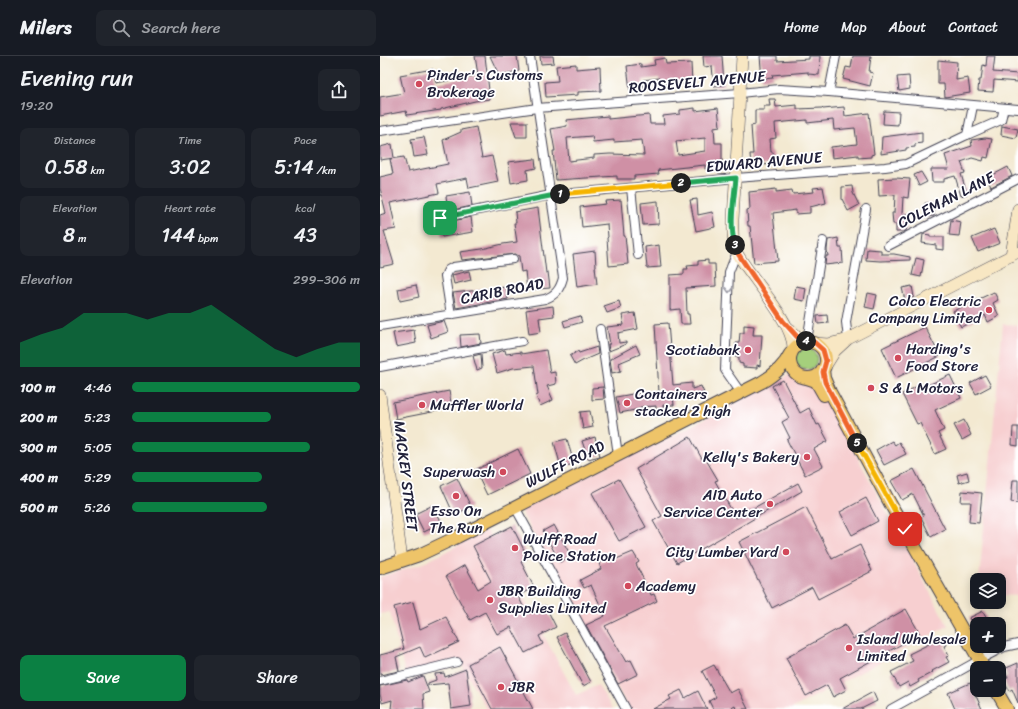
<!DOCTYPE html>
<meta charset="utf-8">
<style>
body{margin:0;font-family:Sriracha,sans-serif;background:#20242c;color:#f1f3f6;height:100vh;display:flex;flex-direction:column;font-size:15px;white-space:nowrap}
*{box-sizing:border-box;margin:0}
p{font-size:13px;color:#9ea1a6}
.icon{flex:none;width:22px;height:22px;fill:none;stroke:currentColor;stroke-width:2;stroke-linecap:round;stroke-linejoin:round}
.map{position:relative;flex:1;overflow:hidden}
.side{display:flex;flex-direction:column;background:#171b24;width:380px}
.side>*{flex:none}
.buttons{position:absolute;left:590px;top:517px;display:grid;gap:8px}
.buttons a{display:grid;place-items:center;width:36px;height:36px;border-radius:8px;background:#171b24;box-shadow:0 2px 10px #0003;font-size:20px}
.pin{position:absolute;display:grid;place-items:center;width:34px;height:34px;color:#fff;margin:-17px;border-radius:8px;box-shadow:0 2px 6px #0006}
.km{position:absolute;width:20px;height:20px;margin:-10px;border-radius:50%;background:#222;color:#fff;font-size:11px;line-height:20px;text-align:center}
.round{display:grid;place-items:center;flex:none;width:42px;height:42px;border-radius:8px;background:#20242c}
.headline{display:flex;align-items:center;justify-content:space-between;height:68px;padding:0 20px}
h1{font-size:22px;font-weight:600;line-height:30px}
.stats{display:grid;grid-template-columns:repeat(3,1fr);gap:6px;height:68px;padding:4px 20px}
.stats div{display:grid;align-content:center;border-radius:8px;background:#20242c;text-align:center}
.stats b{font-size:20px;font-weight:600}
.stats small{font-size:11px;font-weight:400}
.stats p{font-size:11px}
.chart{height:112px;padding:8px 20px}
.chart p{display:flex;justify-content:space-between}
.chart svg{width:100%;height:72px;margin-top:4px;fill:#0b8043;opacity:.7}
.button{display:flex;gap:8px;margin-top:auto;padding:8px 20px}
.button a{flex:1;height:46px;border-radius:8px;background:#0b8043;color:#fff;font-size:16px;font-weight:600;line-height:46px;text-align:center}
.button a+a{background:#20242c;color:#f1f3f6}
ul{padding:0 20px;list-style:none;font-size:13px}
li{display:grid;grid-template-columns:64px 48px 1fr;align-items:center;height:30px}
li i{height:10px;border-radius:5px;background:#0b8043}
header{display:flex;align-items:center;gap:24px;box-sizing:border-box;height:56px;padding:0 20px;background:#171b24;border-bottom:1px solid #363941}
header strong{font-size:19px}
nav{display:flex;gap:22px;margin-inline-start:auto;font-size:14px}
.search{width:280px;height:36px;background:#20242c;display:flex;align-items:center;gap:10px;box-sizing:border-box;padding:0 14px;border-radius:8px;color:#9ea1a6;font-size:15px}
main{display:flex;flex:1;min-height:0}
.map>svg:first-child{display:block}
.built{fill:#f7cfd0}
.green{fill:#a5cf7b;stroke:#64785b}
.building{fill:#cf90a5;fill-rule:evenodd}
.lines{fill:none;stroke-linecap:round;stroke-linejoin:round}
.street-casing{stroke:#414052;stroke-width:10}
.secondary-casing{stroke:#414052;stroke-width:12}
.primary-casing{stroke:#414052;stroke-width:14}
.street{stroke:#fff;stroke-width:8}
.secondary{stroke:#f8e7c3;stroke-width:11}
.primary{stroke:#eec469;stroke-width:12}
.oneway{stroke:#9c9ca7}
.split-1-casing{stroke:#fff;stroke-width:8}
.split-2-casing{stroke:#fff;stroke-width:8}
.split-3-casing{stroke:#fff;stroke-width:8}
.split-4-casing{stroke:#fff;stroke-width:8}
.split-5-casing{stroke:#fff;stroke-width:8}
.split-6-casing{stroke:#fff;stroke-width:8}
.split-1{stroke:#22a559;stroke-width:5}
.split-2{stroke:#f5b400;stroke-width:5}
.split-3{stroke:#22a559;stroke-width:5}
.split-4{stroke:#f0652b;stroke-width:5}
.split-5{stroke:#f0652b;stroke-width:5}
.split-6{stroke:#f5b400;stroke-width:5}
.poi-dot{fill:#d1495b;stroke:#fff;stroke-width:1.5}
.labels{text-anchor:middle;stroke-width:3.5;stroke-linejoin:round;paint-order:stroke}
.poi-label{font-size:15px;fill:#22223b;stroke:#fff;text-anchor:start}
.street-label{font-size:15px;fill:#22223b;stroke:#fff}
</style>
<header>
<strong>Milers</strong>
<div class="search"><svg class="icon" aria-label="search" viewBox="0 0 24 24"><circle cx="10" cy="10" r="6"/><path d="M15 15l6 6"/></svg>Search here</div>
<nav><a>Home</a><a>Map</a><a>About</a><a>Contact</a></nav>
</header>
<main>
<section class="side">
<div class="headline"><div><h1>Evening run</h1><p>19:20</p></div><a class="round"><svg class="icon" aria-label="share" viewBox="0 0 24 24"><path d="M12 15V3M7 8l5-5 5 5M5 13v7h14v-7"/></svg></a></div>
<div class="stats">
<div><p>Distance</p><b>0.58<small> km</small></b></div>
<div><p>Time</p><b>3:02</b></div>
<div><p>Pace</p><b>5:14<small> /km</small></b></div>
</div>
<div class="stats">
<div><p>Elevation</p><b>8<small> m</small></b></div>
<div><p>Heart rate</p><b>144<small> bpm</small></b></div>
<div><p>kcal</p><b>43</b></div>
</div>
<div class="chart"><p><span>Elevation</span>299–306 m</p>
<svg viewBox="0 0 160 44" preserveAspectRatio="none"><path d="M0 44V29L10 24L20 20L30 11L40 11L50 11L60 15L70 11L80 11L90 6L100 15L110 24L120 33L130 38L140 33L150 29L160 29V44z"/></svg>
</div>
<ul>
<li><b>100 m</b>4:46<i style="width:100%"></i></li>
<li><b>200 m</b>5:23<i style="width:61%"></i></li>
<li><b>300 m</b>5:05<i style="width:78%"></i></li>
<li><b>400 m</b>5:29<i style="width:57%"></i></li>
<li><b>500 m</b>5:26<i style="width:59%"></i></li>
</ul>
<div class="button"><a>Save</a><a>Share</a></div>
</section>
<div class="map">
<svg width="638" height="653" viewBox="0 0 638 653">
<rect width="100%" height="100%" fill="#fff"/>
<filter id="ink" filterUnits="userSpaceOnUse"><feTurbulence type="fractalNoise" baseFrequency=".025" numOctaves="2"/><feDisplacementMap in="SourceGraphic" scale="8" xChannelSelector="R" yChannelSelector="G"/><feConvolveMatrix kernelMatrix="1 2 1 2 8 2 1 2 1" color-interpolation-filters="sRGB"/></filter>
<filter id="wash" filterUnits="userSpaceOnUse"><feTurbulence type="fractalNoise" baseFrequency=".012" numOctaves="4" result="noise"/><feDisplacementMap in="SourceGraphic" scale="16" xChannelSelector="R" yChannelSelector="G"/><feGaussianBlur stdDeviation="0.9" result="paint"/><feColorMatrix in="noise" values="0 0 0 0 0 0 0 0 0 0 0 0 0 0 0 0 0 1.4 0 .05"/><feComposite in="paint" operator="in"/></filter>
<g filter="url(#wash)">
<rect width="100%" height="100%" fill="#f3e9d1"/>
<!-- built -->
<g class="built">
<polygon points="623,268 638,269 638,540 619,539 619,524 599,524"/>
<polygon points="428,309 568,570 411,653 249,653 140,454 236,405 304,374"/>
<polygon points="107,474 196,639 218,629 233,653 106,653 82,609 26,621 10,556 0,558 0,521 44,507"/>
</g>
<!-- green -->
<circle class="green" cx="426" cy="303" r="11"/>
<g id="blocks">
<!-- building -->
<g class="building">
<polygon points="95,0 105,0 110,43 95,45 61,53 61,54 27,59 26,55 0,60 0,41 24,37 20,19 53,13 56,27 98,19"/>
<polygon points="110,0 137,0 139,15 119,19"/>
<polygon points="160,0 173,0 174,7 161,8"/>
<polygon points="323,0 342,0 344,29 334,30 332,10 324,11"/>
<polygon points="380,0 397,0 397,5 429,3 429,0 440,0 439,19 428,18 428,16 392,19 393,22 382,23"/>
<polygon points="473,0 491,0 489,16 493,17 490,30 463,23 466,11 471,12"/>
<polygon points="607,0 615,0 613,16 638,18 638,26 614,24 613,36 598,35 599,24 601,24 603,9 606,10"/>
<polygon points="285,2 286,8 311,7 312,28 292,27 280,29 279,22 263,24 264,32 250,34 247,10 261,8 261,11 275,9 274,4"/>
<polygon points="558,4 577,6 576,24 588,22 590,37 565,41 564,28 558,28"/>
<polygon points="196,8 196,13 220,11 221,35 198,36 198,39 166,41 165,26 178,25 176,10"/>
<polygon points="529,20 530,33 519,35 517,21"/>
<polygon points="389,43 395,43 396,51 417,49 417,53 442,52 443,53 464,51 465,60 489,57 494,98 491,99 491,101 478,102 478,99 452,102 451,91 477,88 475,72 454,74 453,64 427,67 427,64 395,67 396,82 390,83 391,96 393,96 394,108 371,110 370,98 373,98 371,70 375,69 375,54 384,54 384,50 390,50"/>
<path d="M315,52V55L338,52L340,70L334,71L335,87H342V113H325V109L278,114L279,118L254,120V123H237V120L176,124L173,95H175L171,73L187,70L186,64L228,60V63L269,59L270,68H284L283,60L300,58V54ZM212,80L213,86L234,84V86L262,84L264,99L230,98L214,99V102L189,105L187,82ZM325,82V95L298,99L296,85Z"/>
<polygon points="504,55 519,56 518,69 503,68"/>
<polygon points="131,66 147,66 147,81 136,81"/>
<polygon points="622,70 638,73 636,82 621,79"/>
<polygon points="96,71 102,102 112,100 118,126 89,132 87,122 57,128 59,137 10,147 16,173 4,175 14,208 0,211 0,159 6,157 0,132 0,121 13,118 10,103 24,101 28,116 68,108 63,84 81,76 81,74"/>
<polygon points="542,76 542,87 535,88 535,91 526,92 526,94 501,98 502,81"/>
<polygon points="44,81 48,99 34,101 31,83"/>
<polygon points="605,82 612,83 608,102 604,101 603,105 592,102 581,106 585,117 581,118 587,138 581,140 575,120 564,123 564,126 552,126 551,113 569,113 565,99 592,90 591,84"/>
<polygon points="12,88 14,102 0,104 0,91"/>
<polygon points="155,103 156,112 147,114 148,124 131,127 128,106"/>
<polygon points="628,111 632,120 611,131 607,122"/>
<polygon points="541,116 547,126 539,130 534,119"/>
<polygon points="516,122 530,123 528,142 523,141 522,158 527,158 526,175 523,176 516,176 516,168 513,168 512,157 514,157 515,139 499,140 498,123"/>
<polygon points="472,130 473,137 479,149 468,155 462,143 462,131"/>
<polygon points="443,131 446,147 430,151 430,157 416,158 416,154 393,157 398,205 374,207 370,170 368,170 367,154 370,153 369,136 396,133 396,136 412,134 413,138 434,136 433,132"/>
<polygon points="90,136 92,150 68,155 66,140"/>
<polygon points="317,143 318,159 332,156 335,171 316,175 310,144"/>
<polygon points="241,144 244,180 245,180 248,208 229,210 227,182 228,181 227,168 202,171 200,151 226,148 225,145"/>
<polygon points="278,145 279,168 263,169 261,147"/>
<polygon points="545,147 554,147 554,160 545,161"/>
<polygon points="158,152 166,217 168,216 170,232 147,234 145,215 141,216 139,200 135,198 82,204 80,196 102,193 123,188 137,186 134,167 136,167 135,156"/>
<polygon points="91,161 93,176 62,181 60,170 74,168 73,165"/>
<polygon points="571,164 581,166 579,180 569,179"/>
<polygon points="614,173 620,187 598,196 592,182"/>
<polygon points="543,178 550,179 550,181 564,181 564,194 556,193 556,189 542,187"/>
<polygon points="458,182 459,192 462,192 463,207 445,209 446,200 448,200 447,194 448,184"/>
<polygon points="279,189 281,211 267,212 265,191"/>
<polygon points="487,193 501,194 501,198 514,198 530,201 530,204 500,205 486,204"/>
<polygon points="215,195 216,211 215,211 217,228 197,231 193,198"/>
<polygon points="536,202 544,204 541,221 532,219"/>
<polygon points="328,204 328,208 335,208 336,230 306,232 307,258 309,258 310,268 301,268 300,253 290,254 290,219 304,218 304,213 308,213 307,210 318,209 318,205"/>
<polygon points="89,215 91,224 74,228 72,219"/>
<polygon points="36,229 39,241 20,245 18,233"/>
<polygon points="416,230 426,232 424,245 414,243"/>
<polygon points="532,230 534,241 525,244 522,232"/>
<polygon points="126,231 128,243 76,252 73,237"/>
<polygon points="614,236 618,244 613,247 619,260 608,266 605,259 581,271 573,255"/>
<polygon points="488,237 497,239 494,253 485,251"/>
<polygon points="239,245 241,252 227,257 224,250"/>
<polygon points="173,250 174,260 159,262 161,276 149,278 146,254"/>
<polygon points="255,257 258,273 238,277 239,287 246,286 246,288 229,295 228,288 230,288 227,271 244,269 242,259"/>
<polygon points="447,259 448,267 438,268 437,260"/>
<polygon points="200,260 202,266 185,271 183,265"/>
<polygon points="64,265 68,276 51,282 47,269"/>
<polygon points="288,267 293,329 312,327 312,333 321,330 324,337 293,340 294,349 283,349 283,353 276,354 276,350 260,351 260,353 240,357 236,341 258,337 258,338 279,337 275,268"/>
<polygon points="364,269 374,270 373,279 382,279 380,310 377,309 377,312 363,311 363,308 359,307 359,301 355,301 356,287 359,287 360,277 364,277"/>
<polygon points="545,271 560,300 516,322 502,292"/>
<polygon points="34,274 36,287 16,291 13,277"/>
<polygon points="100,278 101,287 81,291 80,279"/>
<polygon points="256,289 260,298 239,307 241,315 232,317 230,303"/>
<polygon points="217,291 218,298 204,304 195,309 190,300 198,295 199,297"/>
<polygon points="125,294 126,298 141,296 141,298 166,294 170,317 175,316 176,328 167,330 173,344 160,350 156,340 158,339 154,310 133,312 117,317 112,298"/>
<polygon points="101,298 102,312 97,314 93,300"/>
<polygon points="570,319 581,342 555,354 564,374 558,377 566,393 555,398 540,367 537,368 522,338 542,328 544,331"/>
<polygon points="605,319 611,330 596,338 590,327"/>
<polygon points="403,324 420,357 429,352 437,369 439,368 448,385 434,393 443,410 425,419 407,384 410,382 402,366 409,362 392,330"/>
<polygon points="223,331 224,343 212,344 212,332"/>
<polygon points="69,335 72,352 16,363 13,346"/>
<polygon points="210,355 213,371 203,373 200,356"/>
<polygon points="584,364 591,379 582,384 574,369"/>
<polygon points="633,371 638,371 638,390 632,389"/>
<polygon points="215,381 220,400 208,403 202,385"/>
<polygon points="310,381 322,403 325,402 338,424 335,425 356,462 418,427 422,435 297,507 273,465 282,460 256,413"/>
<polygon points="187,383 194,408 181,411 174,386"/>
<polygon points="512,385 515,389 519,386 526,398 504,409 496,394"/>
<polygon points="138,393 150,418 107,439 95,414"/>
<polygon points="534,413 565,473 551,481 541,461 544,460 533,438 522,444 511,425"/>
<polygon points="587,416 589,424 579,427 577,419"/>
<polygon points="77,422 91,451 74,459 61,430"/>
<polygon points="239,423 266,471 239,485 212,437"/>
<polygon points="633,424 638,424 638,447 631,446"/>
<polygon points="582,435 602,437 599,467 589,466 591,446 581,446"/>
<polygon points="486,442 498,465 472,479 460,456"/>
<polygon points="53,449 62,467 44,476 35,458"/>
<polygon points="426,451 452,503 480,489 492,515 438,543 432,531 392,552 359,486"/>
<polygon points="174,469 191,500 180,506 163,475"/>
<polygon points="132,470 148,502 141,506 154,531 138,540 147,558 165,549 176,571 159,580 163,588 145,597 131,571 117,578 105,556 90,564 66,520 85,509 98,533 111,525 93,490"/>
<polygon points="253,496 259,506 256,508 271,539 274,538 277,545 225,570 246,606 251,604 258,618 238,628 206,569 225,560 211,529 204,532 200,524 221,513 219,507 232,501 234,504"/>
<polygon points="33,546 40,573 66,561 79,586 45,602 40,591 16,601 19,615 0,619 0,599 24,593 14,551"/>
<polygon points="526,553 540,578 460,622 466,634 453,641 447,629 426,640 406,602 465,569 473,583"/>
<polygon points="603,555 610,568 597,568 597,578 589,562"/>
<polygon points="185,577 211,626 203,630 177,581"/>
<polygon points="563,581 567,589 564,590 569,600 566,601 569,606 552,615 553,616 538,624 539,626 530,631 528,626 519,631 511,616 533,605 529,598"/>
<polygon points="120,591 153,653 112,653 88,608"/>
<polygon points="638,607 638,647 632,633 629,635 623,623 628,621 624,613"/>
<polygon points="334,609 350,637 358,633 368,653 356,653 355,650 350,653 333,653 329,645 336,641 322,615"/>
<polygon points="86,613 91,650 71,653 68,627 48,629 48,627 56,624 55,618 64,617 65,621"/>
<polygon points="43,620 49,636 43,638 44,653 11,653 12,644 2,647 0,638 0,630 27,624 28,626"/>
<polygon points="590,627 602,653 575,653 568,637"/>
<polygon points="301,634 305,642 318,635 327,653 273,653 291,643 289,640"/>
<polygon points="493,636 497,645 481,653 462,653"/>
</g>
</g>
</g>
<g filter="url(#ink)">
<use href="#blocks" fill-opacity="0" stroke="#414052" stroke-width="1"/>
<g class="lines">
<!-- street casing -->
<g class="street-casing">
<g id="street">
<polyline points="449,36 456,0"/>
<polyline points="0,75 157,52 360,37 399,33 449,36 638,53"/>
<polyline points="587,79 621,64 624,52"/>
<polyline points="251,132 258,199"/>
<polyline points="60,162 171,139 356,122 505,111 526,108 587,79 593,50"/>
<polyline points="508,190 638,123"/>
<polyline points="357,196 349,216 345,314 361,337"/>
<polyline points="71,259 65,220 68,214 73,211 133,203"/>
<path d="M0,270L165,243C176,239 180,233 183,222L150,0"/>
<polyline points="220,273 238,399"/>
<polyline points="468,283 466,266 486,153"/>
<polyline points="427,285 443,185"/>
<polyline points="0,311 142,285"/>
<polyline points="135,451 246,653"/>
<polyline points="599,604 624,591 638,588"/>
<polyline points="0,625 77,606"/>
<polyline points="511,653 594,607"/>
</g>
</g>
<!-- secondary casing -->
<g class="secondary-casing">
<g id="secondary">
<path d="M362,0L353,164C353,175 352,187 357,197C370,221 414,266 413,293"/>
<polyline points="631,200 638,153"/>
<polyline points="410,273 423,286"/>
<polyline points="434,287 448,288 465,284"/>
<polyline points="445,311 455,295 468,283 638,196"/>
<polyline points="0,339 22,504"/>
</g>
</g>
<!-- primary casing -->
<g class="primary-casing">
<g id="primary">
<circle cx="428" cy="304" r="18"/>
<polyline points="443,313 444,322 450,336 511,449 604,612"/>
<polyline points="427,322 436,325 444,339"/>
<path d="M0,512L39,499L77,481L382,326C394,319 404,311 410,298"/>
<polyline points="616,634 627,653"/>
</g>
</g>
<!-- street -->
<use href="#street" class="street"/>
<!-- secondary -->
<use href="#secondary" class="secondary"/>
<!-- primary -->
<use href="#primary" class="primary"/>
</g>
<!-- one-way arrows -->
<defs><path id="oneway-chevron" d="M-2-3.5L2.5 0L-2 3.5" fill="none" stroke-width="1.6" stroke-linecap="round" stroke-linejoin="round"/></defs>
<use class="oneway" href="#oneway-chevron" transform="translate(349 234) rotate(92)"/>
</g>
<g class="lines" filter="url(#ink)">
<!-- split-1 casing -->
<g class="split-1-casing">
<polyline id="split-1" points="60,162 180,138"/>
</g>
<!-- split-2 casing -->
<g class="split-2-casing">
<polyline id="split-2" points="180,138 301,127"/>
</g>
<!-- split-3 casing -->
<g class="split-3-casing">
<path id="split-3" d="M301,127L356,122C354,144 349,169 355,189"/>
</g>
<!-- split-4 casing -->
<g class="split-4-casing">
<polyline id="split-4" points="355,189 357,196 403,265 420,284 423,286 426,285"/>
</g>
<!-- split-5 casing -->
<g class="split-5-casing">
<polyline id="split-5" points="426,285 434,286 443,294 446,305 443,316 445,326 477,387"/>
</g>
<!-- split-6 casing -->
<g class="split-6-casing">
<polyline id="split-6" points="477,387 525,473"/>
</g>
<!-- split-1 -->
<use href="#split-1" class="split-1"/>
<!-- split-2 -->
<use href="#split-2" class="split-2"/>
<!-- split-3 -->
<use href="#split-3" class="split-3"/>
<!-- split-4 -->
<use href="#split-4" class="split-4"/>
<!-- split-5 -->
<use href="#split-5" class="split-5"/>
<!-- split-6 -->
<use href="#split-6" class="split-6"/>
</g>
<!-- markers -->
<g class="poi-dot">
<circle cx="39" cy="28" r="4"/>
<circle cx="609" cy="254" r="4"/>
<circle cx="368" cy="294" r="4"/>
<circle cx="518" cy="302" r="4"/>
<circle cx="491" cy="332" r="4"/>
<circle cx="247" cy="347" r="4"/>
<circle cx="42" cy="349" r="4"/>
<circle cx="427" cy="401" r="4"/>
<circle cx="123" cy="416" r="4"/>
<circle cx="76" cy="440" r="4"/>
<circle cx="390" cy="448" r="4"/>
<circle cx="135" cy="492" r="4"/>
<circle cx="406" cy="496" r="4"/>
<circle cx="248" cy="530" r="4"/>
<circle cx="110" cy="544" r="4"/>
<circle cx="469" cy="592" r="4"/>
<circle cx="121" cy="631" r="4"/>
</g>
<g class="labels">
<!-- poi labels -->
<g class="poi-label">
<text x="47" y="24">Pinder's Customs<tspan x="47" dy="17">Brokerage</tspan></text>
<text x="601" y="250" text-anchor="end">Colco Electric<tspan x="601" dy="17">Company Limited</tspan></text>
<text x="526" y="298">Harding's<tspan x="526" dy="17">Food Store</tspan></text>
<text x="360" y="299" text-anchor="end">Scotiabank</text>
<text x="499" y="337">S &amp; L Motors</text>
<text x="255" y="343">Containers<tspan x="255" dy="17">stacked 2 high</tspan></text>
<text x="50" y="354">Muffler World</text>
<text x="419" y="406" text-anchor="end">Kelly's Bakery</text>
<text x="115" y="421" text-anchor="end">Superwash</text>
<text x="382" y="444" text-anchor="end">AID Auto<tspan x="382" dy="17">Service Center</tspan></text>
<text x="76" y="460" text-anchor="middle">Esso On<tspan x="76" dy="17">The Run</tspan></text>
<text x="143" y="488">Wulff Road<tspan x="143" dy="17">Police Station</tspan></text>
<text x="398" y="501" text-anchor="end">City Lumber Yard</text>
<text x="256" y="535">Academy</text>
<text x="118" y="540">JBR Building<tspan x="118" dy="17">Supplies Limited</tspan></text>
<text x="477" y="588">Island Wholesale<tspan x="477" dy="17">Limited</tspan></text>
<text x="129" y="636">JBR</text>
</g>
<!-- street labels -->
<g class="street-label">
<text transform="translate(317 26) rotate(-5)" y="5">ROOSEVELT AVENUE</text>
<text transform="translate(384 106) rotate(-5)" y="5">EDWARD AVENUE</text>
<text transform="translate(566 144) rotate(-27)" y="5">COLEMAN LANE</text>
<text transform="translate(122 235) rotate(-11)" y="5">CARIB ROAD</text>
<text transform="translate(185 408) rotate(-27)" y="5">WULFF ROAD</text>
<text transform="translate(26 420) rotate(83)" y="5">MACKEY STREET</text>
</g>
</g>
</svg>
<div class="buttons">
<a><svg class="icon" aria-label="layers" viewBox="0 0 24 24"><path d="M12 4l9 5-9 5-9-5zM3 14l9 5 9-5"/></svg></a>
<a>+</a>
<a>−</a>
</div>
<div class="pin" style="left:60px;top:162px;background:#1e9e55"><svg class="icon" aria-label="arrive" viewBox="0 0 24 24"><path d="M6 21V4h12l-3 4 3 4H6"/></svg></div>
<div class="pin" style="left:525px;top:473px;background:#d93025"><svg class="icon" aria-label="check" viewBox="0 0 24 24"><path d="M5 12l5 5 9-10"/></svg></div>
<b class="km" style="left:180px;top:138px">1</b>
<b class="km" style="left:301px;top:127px">2</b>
<b class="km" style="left:355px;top:189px">3</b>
<b class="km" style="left:426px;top:285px">4</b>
<b class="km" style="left:477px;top:387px">5</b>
</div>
</main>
